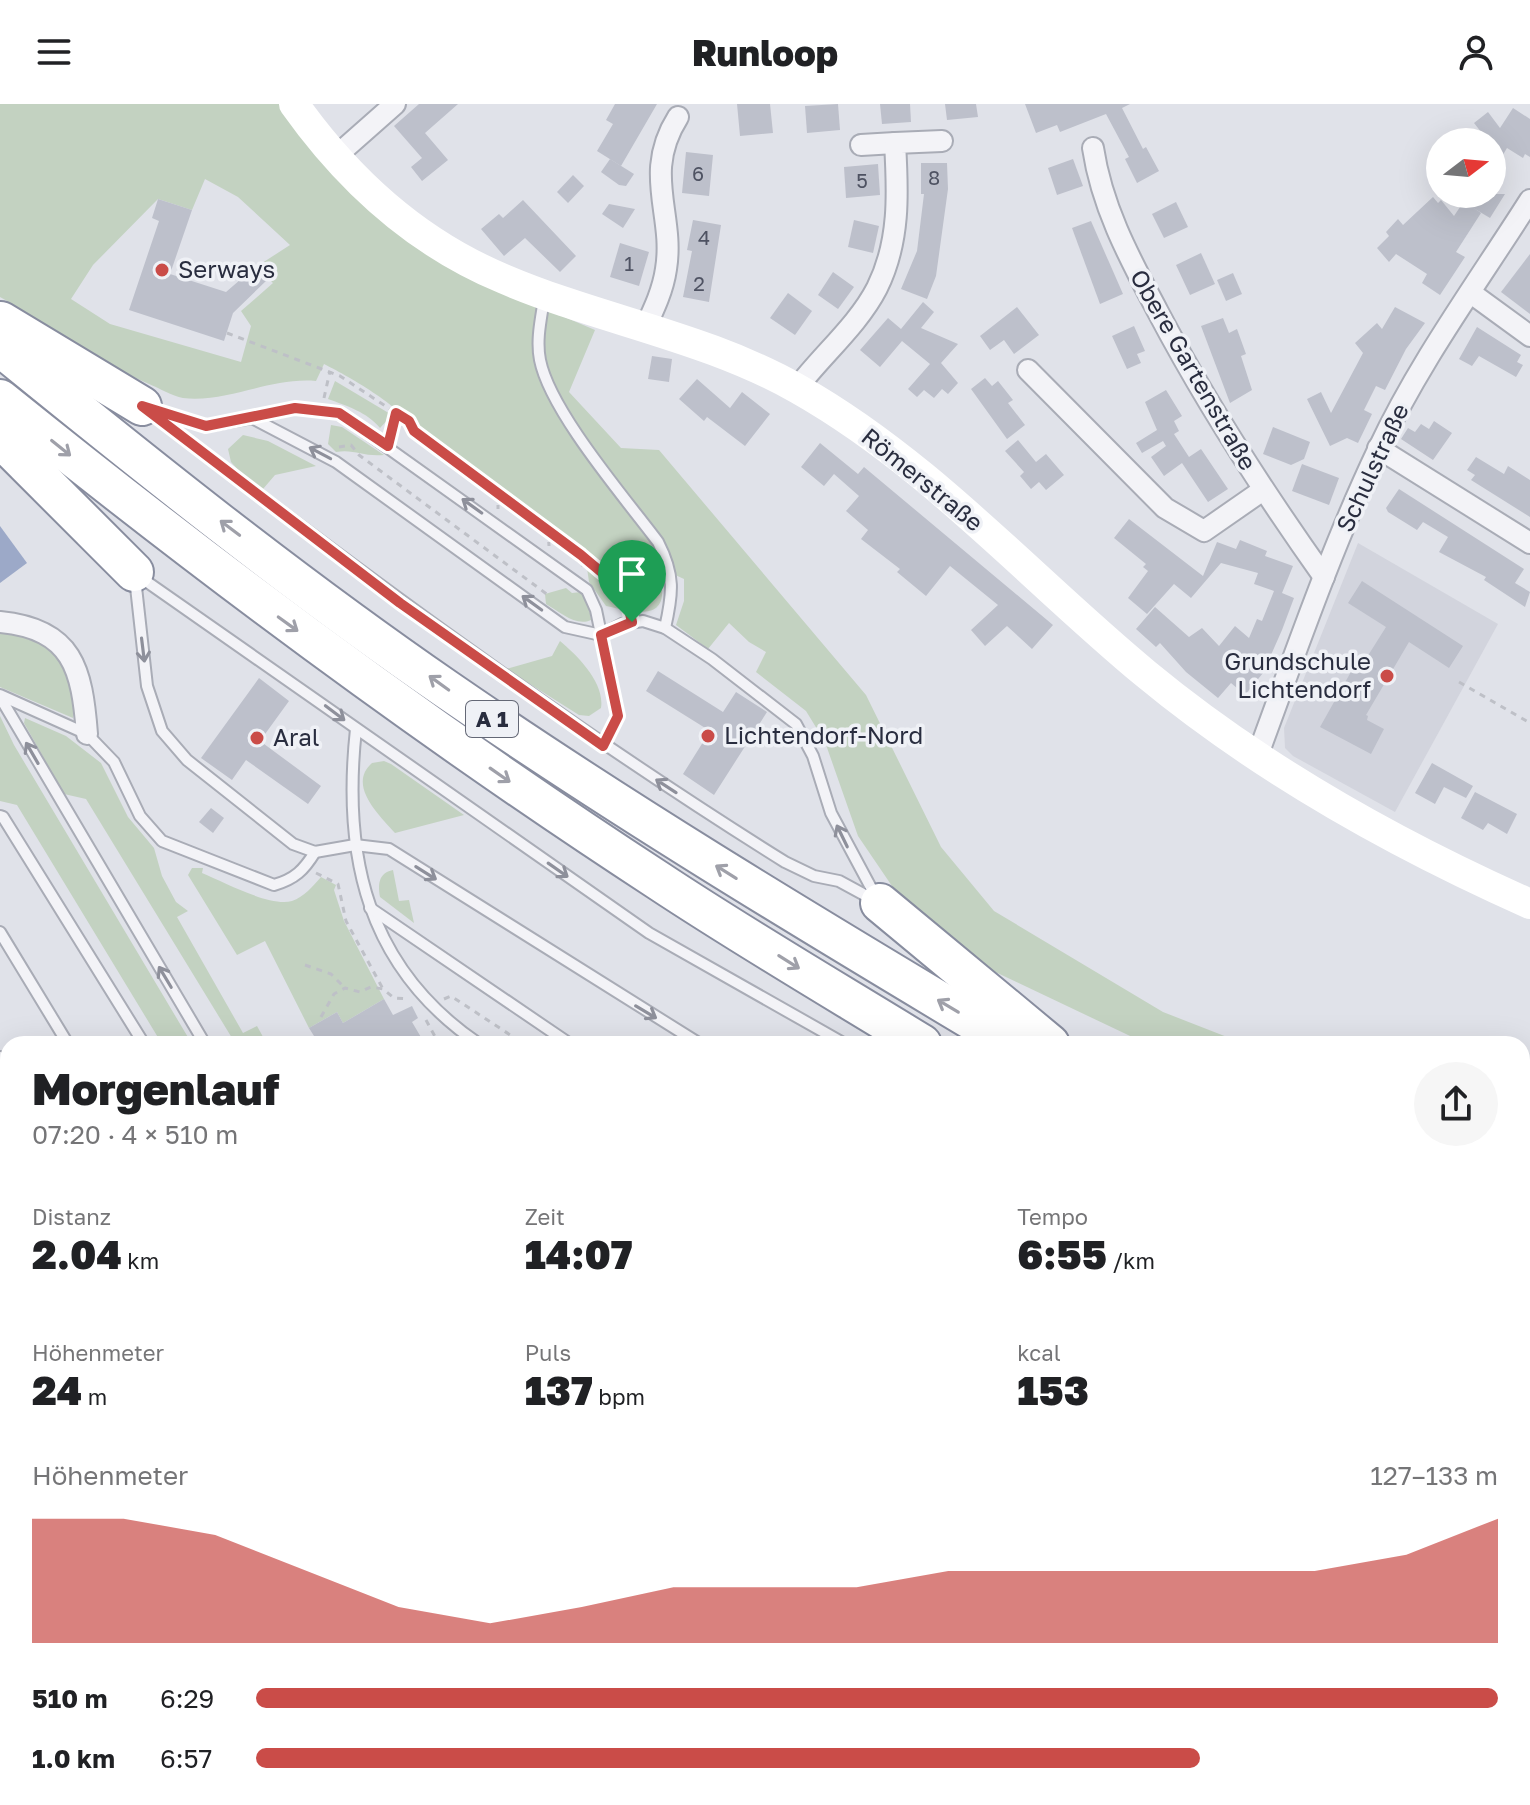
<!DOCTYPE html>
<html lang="de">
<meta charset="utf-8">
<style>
body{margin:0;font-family:"Golos Text",sans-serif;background:#f6f6f6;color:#202124;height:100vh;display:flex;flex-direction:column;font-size:30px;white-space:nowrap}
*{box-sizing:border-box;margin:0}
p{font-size:26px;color:#757577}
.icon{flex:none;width:44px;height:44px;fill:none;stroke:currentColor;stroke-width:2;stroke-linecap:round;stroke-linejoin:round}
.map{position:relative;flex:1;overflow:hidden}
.side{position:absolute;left:0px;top:932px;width:1530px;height:770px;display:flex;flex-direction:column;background:#fff;border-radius:24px 24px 0 0;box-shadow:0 8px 32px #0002}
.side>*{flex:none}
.needle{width:52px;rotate:74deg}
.tools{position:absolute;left:1426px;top:24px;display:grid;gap:16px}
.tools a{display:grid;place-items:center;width:80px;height:80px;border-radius:50%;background:#fff;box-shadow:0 8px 32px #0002;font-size:40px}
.pin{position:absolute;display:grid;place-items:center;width:68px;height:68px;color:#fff;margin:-82px -34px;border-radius:50% 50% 50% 0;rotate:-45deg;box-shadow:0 0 8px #0007}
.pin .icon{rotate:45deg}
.round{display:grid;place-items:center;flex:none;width:84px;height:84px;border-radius:42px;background:#f6f6f6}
.summary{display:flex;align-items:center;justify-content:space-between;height:136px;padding:0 32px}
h1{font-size:44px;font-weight:800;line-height:60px}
.figures{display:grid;grid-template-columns:repeat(3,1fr);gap:12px;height:136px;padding:8px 32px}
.figures div{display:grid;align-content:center}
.figures b{font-size:40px;font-weight:800}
.figures small{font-size:22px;font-weight:400}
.figures p{font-size:22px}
.chart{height:224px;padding:16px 32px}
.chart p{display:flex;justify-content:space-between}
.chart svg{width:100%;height:144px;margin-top:8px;fill:#ca4c48;opacity:.7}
ul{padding:0 32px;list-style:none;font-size:26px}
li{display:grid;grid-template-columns:128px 96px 1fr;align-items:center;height:60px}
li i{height:20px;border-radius:10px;background:#ca4c48}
header{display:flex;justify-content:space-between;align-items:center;height:104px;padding:0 32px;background:#fff;font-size:36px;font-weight:800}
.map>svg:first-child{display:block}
.built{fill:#d2d4dd}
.green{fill:#c3d2c1;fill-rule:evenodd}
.water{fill:#9ca9c8}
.building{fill:#bdc0cb}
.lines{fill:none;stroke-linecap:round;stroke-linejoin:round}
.lane-casing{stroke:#a9acb6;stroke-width:14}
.street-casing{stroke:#a9acb6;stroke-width:24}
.highway-casing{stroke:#888d9f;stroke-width:42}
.path{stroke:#bec0c7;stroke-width:3;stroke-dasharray:6 6;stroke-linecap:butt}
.lane{stroke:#f3f3f7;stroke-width:10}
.street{stroke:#f3f3f7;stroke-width:20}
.secondary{stroke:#fff;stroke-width:30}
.highway{stroke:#fff;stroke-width:38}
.oneway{stroke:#9fa0a9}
.oneway2{stroke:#8e909b}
.route-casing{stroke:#fff;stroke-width:16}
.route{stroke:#ca4c48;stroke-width:10}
.poi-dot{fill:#ca4c48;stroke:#eff1f6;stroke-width:3}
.labels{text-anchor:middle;stroke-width:7;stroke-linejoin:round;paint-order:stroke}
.number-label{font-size:20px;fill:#4e5262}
.shield{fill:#eff1f6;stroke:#646876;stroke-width:2}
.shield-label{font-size:22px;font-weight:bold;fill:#292d3f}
.poi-label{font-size:24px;fill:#292d3f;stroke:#eff1f6;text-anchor:start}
.street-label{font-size:24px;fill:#292d3f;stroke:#eff1f6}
</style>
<header><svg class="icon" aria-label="menu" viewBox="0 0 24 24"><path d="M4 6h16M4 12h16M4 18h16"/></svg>Runloop<svg class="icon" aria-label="person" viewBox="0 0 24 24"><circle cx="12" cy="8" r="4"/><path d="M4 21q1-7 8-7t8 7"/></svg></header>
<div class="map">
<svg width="1530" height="1701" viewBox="0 0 1530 1701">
<rect width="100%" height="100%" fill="#e0e2e9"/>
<!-- built -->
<polygon class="built" points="1358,439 1498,520 1395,708 1293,652 1285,644 1284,624"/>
<!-- green -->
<g class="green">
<path d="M0,0H285L463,170L595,226L569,288L621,344L659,346L866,591L941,743L994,807L1163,908L1245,940H1147L989,865L916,808L894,785L858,732L825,638L806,607L756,568L766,548L749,538L729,519L708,545L676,521L684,497V475L658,463C673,516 646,511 606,502L589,478L587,464L627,494L633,487L627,480L624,485L411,325C406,304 344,270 324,260L316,277C270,273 228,299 183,294C172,292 159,284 149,280C95,256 50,221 0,193ZM205,75L238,93L290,141L256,163L273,179L241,207L251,222L241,258L110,220L71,195L93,161L158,95L192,106Z"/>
<path d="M335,277L392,311L380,324C367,308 347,302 328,295Z"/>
<path d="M331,321L342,323L384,351C363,353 355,345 336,348L328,340Z"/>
<polygon points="243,331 268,337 316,362 275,371 263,385 240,368 231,358 228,345"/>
<path d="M566,484L572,489L581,488L588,497L591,516C576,523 560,508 546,500L545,490Z"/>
<path d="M0,529C8,529 18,528 26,531C60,540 79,581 73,614L0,583Z"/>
<path d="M560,537C578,552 605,579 601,604L589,612L579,611L506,565L552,552Z"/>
<polygon points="0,612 14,641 192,940 162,940 17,701 0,697"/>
<polygon points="25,614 66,632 101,659 128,713 154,744 162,772 176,798 188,807 177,813 243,929 257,922 267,940 224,940 232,934 86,695 64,690 24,619"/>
<path d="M384,657L391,660L464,711L395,729C379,711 347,681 372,659Z"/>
<path d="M192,764H203L202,769C224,778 269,803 292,797C304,793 313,782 321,773L336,781L334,786L344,817L384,895L343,919L337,908L309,924L265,837L237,851L188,771Z"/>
<path d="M393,766L399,797L409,796L414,819L380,793C378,781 378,769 393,766Z"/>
<polygon points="0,1217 8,1230 8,1350 0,1344"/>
</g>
<!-- water -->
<polygon class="water" points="0,422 27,459 0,479"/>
<!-- building -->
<g class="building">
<polygon points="419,0 458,0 425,29 448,56 422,77 411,63 422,54 394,22"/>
<polygon points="615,0 657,0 621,62 597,47 613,20 606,16"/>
<polygon points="737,0 770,0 773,29 740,32"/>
<polygon points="838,0 840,26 807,29 805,2"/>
<polygon points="880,0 910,0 911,18 882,20"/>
<polygon points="945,0 976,0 978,13 947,16"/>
<polygon points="1025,0 1130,0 1122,4 1143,45 1146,43 1159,67 1137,79 1125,55 1129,53 1106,10 1060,28 1057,21 1036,29"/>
<polygon points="1513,4 1530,15 1530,53 1525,50 1523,54 1507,44 1492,69 1492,38 1489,38 1474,19 1488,8 1500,24"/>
<polygon points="686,48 713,51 709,92 682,89"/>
<polygon points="610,55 634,70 626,82 619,81 601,68"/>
<polygon points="1073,55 1083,82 1057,91 1048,64"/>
<polygon points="921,59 947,59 948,85 936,172 927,195 901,185 917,147 924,90 921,90"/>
<polygon points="878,60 880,91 846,94 844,63"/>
<polygon points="573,71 584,82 568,99 557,88"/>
<polygon points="1478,90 1505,90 1490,114 1470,102"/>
<polygon points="1433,93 1438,99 1441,96 1454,112 1464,97 1481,109 1456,148 1465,153 1440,191 1422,179 1427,170 1396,150 1389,158 1377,144 1389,132 1386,128 1398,115 1403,121"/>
<polygon points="158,95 192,106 170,170 226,188 255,163 267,176 233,209 224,237 129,206 159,117 152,114"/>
<polygon points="523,96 576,152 560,168 525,134 504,152 481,125 499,110 503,114"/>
<polygon points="1176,98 1188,123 1164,134 1152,110"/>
<polygon points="609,100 635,105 623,124 602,110"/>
<polygon points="693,116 721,121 709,198 683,193 692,147 687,146"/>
<polygon points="854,116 879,122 873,149 848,143"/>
<polygon points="1091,117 1123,190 1100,200 1072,124"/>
<polygon points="620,139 649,148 639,182 610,173"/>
<polygon points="1201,149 1215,180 1190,191 1176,161"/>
<polygon points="1530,150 1530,210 1501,188"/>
<polygon points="833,168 854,183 838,205 818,191"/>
<polygon points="1233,169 1242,190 1226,197 1217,176"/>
<polygon points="788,189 812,207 795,231 770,214"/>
<polygon points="923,198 934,208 921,224 958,240 941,259 958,279 948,290 942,285 934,294 924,286 917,293 908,285 930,260 902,237 880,263 860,246 888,214 901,225"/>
<polygon points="1017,203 1039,231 1014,250 1004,236 990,246 980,232"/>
<polygon points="1395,203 1425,219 1406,245 1385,286 1376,282 1364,306 1372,310 1358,339 1347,334 1330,342 1307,295 1321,288 1331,309 1363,249 1355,239 1377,219 1382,225"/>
<polygon points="1223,214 1229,229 1237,225 1246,250 1241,252 1252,286 1230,299 1201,222"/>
<polygon points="1134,222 1145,247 1137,250 1141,259 1127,265 1112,232"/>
<polygon points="1477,223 1521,251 1517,258 1523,261 1516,273 1479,252 1472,262 1459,255"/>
<polygon points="652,252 672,255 669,278 648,275"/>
<polygon points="985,274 992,282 998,277 1013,296 1008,299 1025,321 1007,335 971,285"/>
<polygon points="697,275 730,304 742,288 770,310 745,342 707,313 704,317 679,295"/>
<polygon points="1166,286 1182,312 1174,317 1179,327 1174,330 1189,353 1201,345 1228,385 1208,398 1182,359 1164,372 1151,353 1166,342 1163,337 1142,349 1136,339 1157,326 1145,298"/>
<polygon points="1434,317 1452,329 1433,356 1401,335 1408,324 1415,328 1421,320 1429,325"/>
<polygon points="1273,323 1310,338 1304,355 1291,361 1263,350"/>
<polygon points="1018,336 1036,358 1046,350 1064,371 1046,386 1039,378 1031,385 1020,372 1024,368 1005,347"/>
<polygon points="820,339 858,370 864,363 1053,521 1032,545 1007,522 985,542 971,526 998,501 950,462 926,492 897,468 900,465 861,435 868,426 846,407 859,392 834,370 824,382 801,363"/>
<polygon points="1476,353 1504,370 1508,362 1530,376 1530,413 1471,376 1475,371 1467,366"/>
<polygon points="1302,360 1339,374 1329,401 1292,387"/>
<polygon points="1399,385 1524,465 1515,479 1530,488 1525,503 1484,476 1486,473 1439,448 1448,433 1423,418 1417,426 1388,408 1386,404"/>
<polygon points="1129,415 1203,472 1217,438 1236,445 1240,436 1267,447 1265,452 1293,462 1282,489 1294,494 1282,526 1263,569 1245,591 1231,579 1218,594 1186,568 1160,539 1156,543 1136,525 1155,503 1189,533 1202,524 1219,542 1235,522 1249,534 1257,515 1262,517 1274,487 1254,480 1258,469 1221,459 1191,494 1174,480 1147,510 1128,494 1148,467 1143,463 1146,460 1114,434"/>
<polygon points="1362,477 1463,542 1449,564 1409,538 1366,611 1368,612 1367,616 1384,625 1371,650 1320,623 1352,566 1357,569 1386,523 1348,499"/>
<polygon points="658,567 723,608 736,588 767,608 714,691 683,670 710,627 646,587"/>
<polygon points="259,574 289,597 260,637 321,682 308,700 246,656 232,676 201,654"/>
<polygon points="1432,659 1473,682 1466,694 1444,683 1435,700 1415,689"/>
<polygon points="1475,688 1517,710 1507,730 1488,719 1483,726 1461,714"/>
<polygon points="211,704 224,714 213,729 199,718"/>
<polygon points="384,895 393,911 412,902 418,914 412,918 425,940 319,940 309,924 337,908 343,919"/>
</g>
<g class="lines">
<!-- lane casing -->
<g class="lane-casing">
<g id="lane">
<path d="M544,195C541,215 536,236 540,256C550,307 625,394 658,438C675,471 673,489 665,524"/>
<polyline points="148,304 206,322 252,314 336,358 565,523 601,531 622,520 643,517 665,524 712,555 796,620 813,652 831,709 876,793"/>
<path d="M150,308C357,466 564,620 785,758L814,772L839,777L874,796"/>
<polyline points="252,314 295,304 339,309 587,486 596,506 618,612 603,642"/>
<polyline points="140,473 649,829 845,940"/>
<polyline points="135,474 147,582 162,627 187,656 293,740 315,748 355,741 389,745 700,940"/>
<path d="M0,591L87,630L114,658L140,712L162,737L274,781C295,775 304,766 315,748"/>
<polyline points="0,593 205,940"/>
<path d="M356,625C342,753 367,864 479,940"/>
<polyline points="0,712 3,713 144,940"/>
<polyline points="370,804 570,940"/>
<polyline points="0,828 68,940"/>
<polyline points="0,953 8,966"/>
<polyline points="0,1076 8,1089"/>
<polyline points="0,1198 8,1211"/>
</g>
</g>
<!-- street casing -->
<g class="street-casing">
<g id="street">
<polyline points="861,41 895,39"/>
<path d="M1093,44C1102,104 1130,155 1158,208C1207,301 1263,387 1324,473"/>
<polyline points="335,53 395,0"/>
<polyline points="1471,189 1530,232"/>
<path d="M645,224C654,205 663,186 666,165C675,110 642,70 678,13"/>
<polyline points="1028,266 1165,404 1204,427 1263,386"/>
<path d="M797,284C822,251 858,221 877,184C900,138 898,89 895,39L942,37"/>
<polyline points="1378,344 1530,439"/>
<path d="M0,518C73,525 82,565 87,630"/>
<path d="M1257,653C1295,550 1331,445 1378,346C1419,258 1478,178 1530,96"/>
</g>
</g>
<!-- highway casing -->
<g class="highway-casing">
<g id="highway">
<polyline points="1,217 142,302"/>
<path d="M0,243C145,361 292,479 446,585C620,705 801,814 983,923L1017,940"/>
<path d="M0,295C212,466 430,628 659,777C745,834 834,886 922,940"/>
<polyline points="0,334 134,468"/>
<polyline points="880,799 1050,940"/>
<polyline points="1522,1182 1530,1186"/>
<polyline points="1522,1233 1530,1236"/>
</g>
</g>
<!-- path -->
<g class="path">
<polyline points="227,229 340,272 396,309 391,329"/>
<polyline points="324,294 330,267"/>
<polyline points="396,309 409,317 414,327 581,451 584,468"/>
<polyline points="339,343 351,341 359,351 548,491"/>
<polyline points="498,389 498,405"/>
<polyline points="548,426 549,442"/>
<polyline points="582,451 625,488 630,507"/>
<polyline points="1459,578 1530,619"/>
<polyline points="316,769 338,780 346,817 383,885"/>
<polyline points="305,861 331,870 345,884"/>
<polyline points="444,895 451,892 524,940"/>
<polyline points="321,913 334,890 345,884 360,888 371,883 383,885 394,894 409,895"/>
<polyline points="426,916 439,940"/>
<polyline points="865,1701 874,1694"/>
</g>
<!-- lane -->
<use href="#lane" class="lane"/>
<!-- street -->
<use href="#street" class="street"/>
<!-- secondary -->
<path class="secondary" d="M294,0C348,76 417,139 504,175C600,216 707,233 798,285C929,359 1031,475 1146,570C1261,665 1393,739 1530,800"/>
<!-- highway -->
<use href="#highway" class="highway"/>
</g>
<!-- one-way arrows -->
<defs><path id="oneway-shaft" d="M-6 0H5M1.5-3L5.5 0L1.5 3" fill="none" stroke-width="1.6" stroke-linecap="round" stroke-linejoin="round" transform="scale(2)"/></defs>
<g class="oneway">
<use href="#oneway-shaft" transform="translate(61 344) rotate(39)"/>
<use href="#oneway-shaft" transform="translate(230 424) rotate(-143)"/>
<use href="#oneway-shaft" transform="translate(288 520) rotate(36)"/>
<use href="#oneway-shaft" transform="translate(439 579) rotate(-144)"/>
<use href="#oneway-shaft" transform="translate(500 671) rotate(35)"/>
<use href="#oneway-shaft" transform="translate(726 768) rotate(-148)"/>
<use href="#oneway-shaft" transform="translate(789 858) rotate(32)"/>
<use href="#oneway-shaft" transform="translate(948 902) rotate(-149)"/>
</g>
<g class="oneway2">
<use href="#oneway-shaft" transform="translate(320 349) rotate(-152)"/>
<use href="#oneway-shaft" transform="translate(472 402) rotate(-144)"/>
<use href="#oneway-shaft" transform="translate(532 499) rotate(-144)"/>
<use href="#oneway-shaft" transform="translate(143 546) rotate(83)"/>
<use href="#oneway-shaft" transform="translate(335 609) rotate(37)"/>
<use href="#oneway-shaft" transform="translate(32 649) rotate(-120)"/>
<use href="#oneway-shaft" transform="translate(666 682) rotate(-147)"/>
<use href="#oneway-shaft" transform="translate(842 732) rotate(-116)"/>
<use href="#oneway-shaft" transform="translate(558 766) rotate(35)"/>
<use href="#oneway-shaft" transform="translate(426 769) rotate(32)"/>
<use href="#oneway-shaft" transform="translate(165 873) rotate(-121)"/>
<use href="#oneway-shaft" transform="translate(646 908) rotate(31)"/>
</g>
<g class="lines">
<!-- route casing -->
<g class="route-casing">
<polygon id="route" points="142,302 206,322 295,304 339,309 388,342 396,309 409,317 414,327 581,451 625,488 632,518 601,531 618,612 603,642 400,499"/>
</g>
<!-- route -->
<use href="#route" class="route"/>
</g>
<!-- markers -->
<g class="poi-dot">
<circle cx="162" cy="166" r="8"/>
<circle cx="1387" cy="572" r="8"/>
<circle cx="708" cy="632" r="8"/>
<circle cx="257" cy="634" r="8"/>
</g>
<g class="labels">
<!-- number labels -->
<g class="number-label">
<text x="698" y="77">6</text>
<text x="934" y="81">8</text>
<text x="862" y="84">5</text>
<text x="704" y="141">4</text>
<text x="629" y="167">1</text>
<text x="699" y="187">2</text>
</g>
<!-- shield labels -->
<rect class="shield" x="466" y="597" width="52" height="36" rx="6"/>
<g class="shield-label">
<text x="492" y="623">A 1</text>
</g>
<!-- poi labels -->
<g class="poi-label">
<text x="178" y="174">Serways</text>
<text x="1371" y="566" text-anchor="end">Grundschule<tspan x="1371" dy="28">Lichtendorf</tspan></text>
<text x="724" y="640">Lichtendorf-Nord</text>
<text x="273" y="642">Aral</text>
</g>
<!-- street labels -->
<g class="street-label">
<text transform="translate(1193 266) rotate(60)" y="8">Obere Gartenstraße</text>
<text transform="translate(1373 364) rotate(-65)" y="8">Schulstraße</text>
<text transform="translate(922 376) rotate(39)" y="8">Römerstraße</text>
</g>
</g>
</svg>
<div class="tools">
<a><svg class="needle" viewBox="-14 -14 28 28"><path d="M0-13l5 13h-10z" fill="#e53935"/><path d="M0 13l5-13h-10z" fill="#757577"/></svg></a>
</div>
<div class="pin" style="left:632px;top:518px;background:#1e9e55"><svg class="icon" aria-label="arrive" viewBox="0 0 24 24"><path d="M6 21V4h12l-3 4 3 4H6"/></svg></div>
<section class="side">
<div class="summary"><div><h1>Morgenlauf</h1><p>07:20 · 4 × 510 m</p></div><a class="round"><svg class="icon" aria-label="share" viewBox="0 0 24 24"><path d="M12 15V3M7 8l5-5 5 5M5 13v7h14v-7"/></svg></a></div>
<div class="figures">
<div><p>Distanz</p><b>2.04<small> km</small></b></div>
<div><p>Zeit</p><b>14:07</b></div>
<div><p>Tempo</p><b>6:55<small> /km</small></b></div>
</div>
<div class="figures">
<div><p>Höhenmeter</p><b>24<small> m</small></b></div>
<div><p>Puls</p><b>137<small> bpm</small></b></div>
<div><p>kcal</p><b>153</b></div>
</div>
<div class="chart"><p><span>Höhenmeter</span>127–133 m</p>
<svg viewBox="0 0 160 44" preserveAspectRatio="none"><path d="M0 44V6L10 6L20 11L30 22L40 33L50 38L60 33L70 27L80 27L90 27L100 22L110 22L120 22L130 22L140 22L150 17L160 6V44z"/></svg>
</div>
<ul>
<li><b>510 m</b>6:29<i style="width:100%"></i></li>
<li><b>1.0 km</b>6:57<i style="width:76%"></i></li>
</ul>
</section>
</div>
